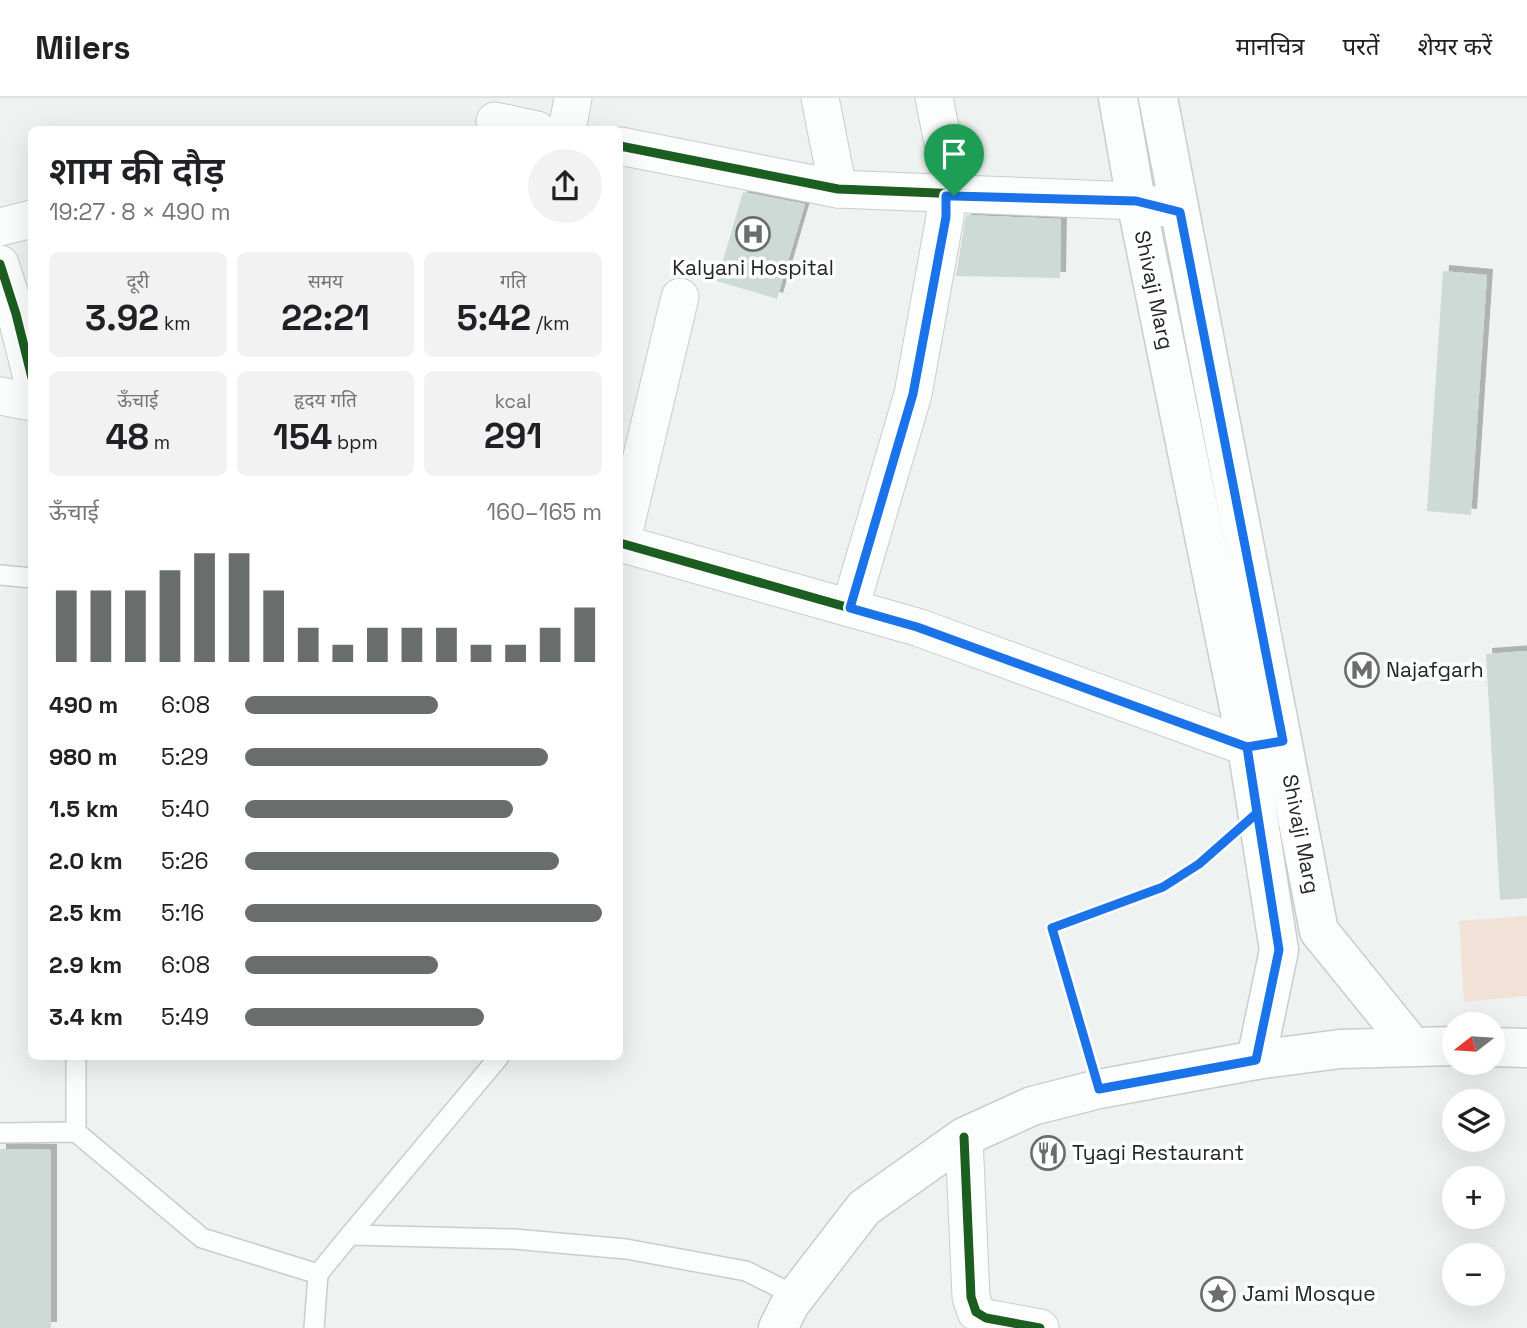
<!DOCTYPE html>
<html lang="hi">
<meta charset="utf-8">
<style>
body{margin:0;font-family:"Space Grotesk","Noto Sans Devanagari",sans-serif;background:#f2f2f2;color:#202124;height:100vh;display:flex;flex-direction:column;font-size:26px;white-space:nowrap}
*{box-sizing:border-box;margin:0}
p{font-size:23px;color:#757577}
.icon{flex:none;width:38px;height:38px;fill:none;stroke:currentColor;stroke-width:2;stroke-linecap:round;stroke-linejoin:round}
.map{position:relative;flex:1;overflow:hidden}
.details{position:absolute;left:28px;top:28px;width:595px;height:934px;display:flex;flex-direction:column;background:#fff;border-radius:10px;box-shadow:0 7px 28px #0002}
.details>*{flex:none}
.needle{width:46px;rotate:253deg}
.tools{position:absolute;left:1442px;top:914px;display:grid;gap:14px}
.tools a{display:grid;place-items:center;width:63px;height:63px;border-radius:50%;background:#fff;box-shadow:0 7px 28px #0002;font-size:35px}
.pin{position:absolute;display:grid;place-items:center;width:60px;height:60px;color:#fff;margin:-72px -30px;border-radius:50% 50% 50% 0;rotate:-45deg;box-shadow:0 0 7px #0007}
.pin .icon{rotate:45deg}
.round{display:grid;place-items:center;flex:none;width:74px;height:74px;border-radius:37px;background:#f2f2f2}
.head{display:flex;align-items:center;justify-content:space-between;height:119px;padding:0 21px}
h1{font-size:38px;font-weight:600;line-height:52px}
.figures{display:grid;grid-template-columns:repeat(3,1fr);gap:10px;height:119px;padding:7px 21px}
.figures div{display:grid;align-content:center;border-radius:10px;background:#f2f2f2;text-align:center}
.figures b{font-size:35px;font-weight:600}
.figures small{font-size:19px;font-weight:400}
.figures p{font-size:19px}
.chart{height:196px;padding:14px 21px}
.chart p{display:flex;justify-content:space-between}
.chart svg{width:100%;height:126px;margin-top:7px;stroke:#696e6c;stroke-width:6}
ul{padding:0 21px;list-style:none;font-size:23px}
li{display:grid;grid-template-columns:112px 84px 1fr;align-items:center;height:52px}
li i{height:18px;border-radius:9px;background:#696e6c}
header{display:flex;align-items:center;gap:42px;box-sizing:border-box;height:98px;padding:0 35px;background:#fff;border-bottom:2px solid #e0e0e0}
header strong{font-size:33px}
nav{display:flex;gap:38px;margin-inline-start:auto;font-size:24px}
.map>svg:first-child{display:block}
.green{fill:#f1e1d7}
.building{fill:#cedad6;filter:url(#shadow)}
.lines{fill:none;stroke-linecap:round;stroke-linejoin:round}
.lane-casing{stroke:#c9cdcb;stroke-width:22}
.street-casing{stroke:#c9cdcb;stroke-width:39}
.secondary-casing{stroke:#c9cdcb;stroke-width:41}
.path{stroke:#dcdedd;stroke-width:4.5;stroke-dasharray:3.5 3.5;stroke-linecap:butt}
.lane{stroke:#fcfdfd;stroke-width:19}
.street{stroke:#fcfdfd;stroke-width:37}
.secondary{stroke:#fcfdfd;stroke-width:38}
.cycleway-casing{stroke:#fff;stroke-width:13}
.cycleway{stroke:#1b5e20;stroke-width:9}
.route-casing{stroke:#fff;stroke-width:14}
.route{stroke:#1a73e8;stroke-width:9}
.labels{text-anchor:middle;stroke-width:7;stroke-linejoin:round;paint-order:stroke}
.poi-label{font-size:21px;fill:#222624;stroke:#fff;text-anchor:start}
.street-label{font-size:21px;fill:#222624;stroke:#fff}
</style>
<header>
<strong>Milers</strong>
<nav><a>मानचित्र</a><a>परतें</a><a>शेयर करें</a></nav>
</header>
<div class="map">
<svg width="1527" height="1230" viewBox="0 0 1527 1230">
<defs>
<filter id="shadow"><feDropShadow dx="6" dy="-6" stdDeviation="0" flood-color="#0004"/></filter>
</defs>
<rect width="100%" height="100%" fill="#eef3f1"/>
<!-- green -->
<polygon class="green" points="1527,818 1527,898 1464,904 1459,823"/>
<!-- building -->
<g class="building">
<polygon points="743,94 805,106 777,201 717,183"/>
<polygon points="966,117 1061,121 1060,180 956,178"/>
<polygon points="1443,173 1487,177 1471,417 1427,413"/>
<polygon points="1527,553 1527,800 1500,802 1486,556"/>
<polygon points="0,1051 51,1052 51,1230 0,1230"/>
</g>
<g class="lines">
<!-- lane casing -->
<g class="lane-casing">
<g id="lane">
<polyline points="0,477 32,480"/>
<polyline points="76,1034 76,959"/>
<polyline points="0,1035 76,1034 202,1140 318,1176 350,1137 514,1141 626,1151 746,1173 796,1198"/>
<polyline points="350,1137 499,959"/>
<polyline points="314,1230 318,1176"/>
</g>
</g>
<!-- street casing -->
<g class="street-casing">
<g id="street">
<polyline points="820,0 838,91"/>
<polyline points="934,0 954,98"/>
<polyline points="495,23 537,32"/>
<polyline points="567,32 573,0"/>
<polyline points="620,48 838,91 1136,103 1165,110"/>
<polyline points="0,129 32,121"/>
<polyline points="0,166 16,216 32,280"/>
<polyline points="0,298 32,304"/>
<polyline points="620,445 917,529 1247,649 1275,644"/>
<polyline points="621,446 680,199"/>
<polyline points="850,510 913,296 945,119 946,98"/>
<polyline points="964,1039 971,1199 976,1214 986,1220 1040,1230"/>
</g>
</g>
<!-- secondary casing -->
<g class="secondary-casing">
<g id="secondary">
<polyline points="1118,0 1136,103 1247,649 1279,852 1256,962"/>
<polyline points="1158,0 1319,833 1412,948"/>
<polyline points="1493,949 1527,950"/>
<polyline points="778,1230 790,1206 864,1110 964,1039 1032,1008 1099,991 1256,962 1340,951 1454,948"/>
</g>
</g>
<!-- path -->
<path class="path" d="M1089,956L1052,830C1120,807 1169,792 1225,743"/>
<!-- lane -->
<use href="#lane" class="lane"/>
<!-- street -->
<use href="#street" class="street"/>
<!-- secondary -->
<use href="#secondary" class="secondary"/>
<!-- cycleway casing -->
<g class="cycleway-casing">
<g id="cycleway">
<polyline points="620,48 838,91 1136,103 1180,114"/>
<polyline points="0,166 16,216 32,280"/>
<polyline points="620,445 917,529 1247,649 1283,643"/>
<polyline points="964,1039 971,1199 976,1214 986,1220 1040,1230"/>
</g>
</g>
<!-- cycleway -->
<use href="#cycleway" class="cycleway"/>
</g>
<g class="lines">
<!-- route casing -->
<g class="route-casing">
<polyline id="route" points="954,98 946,98 946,119 913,296 850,510 917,529 1247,649 1257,715 1199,766 1163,789 1052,830 1099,991 1256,962 1279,852 1247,649 1283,643 1180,114 1136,103 954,98"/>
</g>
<!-- route -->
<use href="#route" class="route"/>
</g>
<!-- icons -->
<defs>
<g id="hospital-ring" transform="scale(1.75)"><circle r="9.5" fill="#fff" stroke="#696e6c" stroke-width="1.5"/><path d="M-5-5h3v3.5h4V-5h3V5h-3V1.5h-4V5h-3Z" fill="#696e6c"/></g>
<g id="metro-ring" transform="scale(1.75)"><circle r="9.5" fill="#fff" stroke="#696e6c" stroke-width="1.5"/><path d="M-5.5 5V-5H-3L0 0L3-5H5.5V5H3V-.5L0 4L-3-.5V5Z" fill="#696e6c"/></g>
<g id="restaurant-ring" transform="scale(1.75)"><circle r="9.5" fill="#fff" stroke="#696e6c" stroke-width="1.5"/><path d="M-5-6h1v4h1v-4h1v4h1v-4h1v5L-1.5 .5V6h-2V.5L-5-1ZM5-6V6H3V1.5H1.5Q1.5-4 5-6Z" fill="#696e6c"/></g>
<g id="sight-ring" transform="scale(1.75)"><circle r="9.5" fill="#fff" stroke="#696e6c" stroke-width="1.5"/><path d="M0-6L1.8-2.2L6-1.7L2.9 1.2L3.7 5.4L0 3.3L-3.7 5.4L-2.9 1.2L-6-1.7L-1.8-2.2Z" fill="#696e6c"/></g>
</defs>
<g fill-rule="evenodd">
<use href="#hospital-ring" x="753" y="136"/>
<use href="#metro-ring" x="1362" y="572"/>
<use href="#restaurant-ring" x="1048" y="1055"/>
<use href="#sight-ring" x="1218" y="1196"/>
</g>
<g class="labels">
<!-- poi labels -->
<g class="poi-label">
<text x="753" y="177" text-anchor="middle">Kalyani Hospital</text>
<text x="1386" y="579">Najafgarh</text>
<text x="1072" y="1062">Tyagi Restaurant</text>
<text x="1242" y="1203">Jami Mosque</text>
</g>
<!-- street labels -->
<g class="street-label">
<text transform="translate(1154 192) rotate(78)" y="7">Shivaji Marg</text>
<text transform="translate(1301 736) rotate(79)" y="7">Shivaji Marg</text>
</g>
</g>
</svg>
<div class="tools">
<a><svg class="needle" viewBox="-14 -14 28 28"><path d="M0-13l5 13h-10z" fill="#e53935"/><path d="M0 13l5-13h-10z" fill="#757577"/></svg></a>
<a><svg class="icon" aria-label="layers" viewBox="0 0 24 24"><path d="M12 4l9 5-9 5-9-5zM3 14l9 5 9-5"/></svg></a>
<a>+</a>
<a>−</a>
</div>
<div class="pin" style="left:954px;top:98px;background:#1e9e55"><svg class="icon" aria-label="arrive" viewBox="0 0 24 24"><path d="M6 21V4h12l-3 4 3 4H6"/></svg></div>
<section class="details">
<div class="head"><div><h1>शाम की दौड़</h1><p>19:27 · 8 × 490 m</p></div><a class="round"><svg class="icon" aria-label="share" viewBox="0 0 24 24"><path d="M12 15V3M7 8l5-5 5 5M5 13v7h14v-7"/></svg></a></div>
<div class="figures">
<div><p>दूरी</p><b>3.92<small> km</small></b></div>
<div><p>समय</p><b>22:21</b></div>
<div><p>गति</p><b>5:42<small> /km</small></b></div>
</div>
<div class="figures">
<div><p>ऊँचाई</p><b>48<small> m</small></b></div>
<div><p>हृदय गति</p><b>154<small> bpm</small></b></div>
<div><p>kcal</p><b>291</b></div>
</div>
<div class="chart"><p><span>ऊँचाई</span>160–165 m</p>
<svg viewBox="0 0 160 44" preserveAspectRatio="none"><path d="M5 44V19M15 44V19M25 44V19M35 44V12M45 44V6M55 44V6M65 44V19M75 44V32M85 44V38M95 44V32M105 44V32M115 44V32M125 44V38M135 44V38M145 44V32M155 44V25"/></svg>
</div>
<ul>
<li><b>490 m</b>6:08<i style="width:54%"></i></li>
<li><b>980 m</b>5:29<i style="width:85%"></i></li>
<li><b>1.5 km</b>5:40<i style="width:75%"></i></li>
<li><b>2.0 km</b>5:26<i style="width:88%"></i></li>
<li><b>2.5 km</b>5:16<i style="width:100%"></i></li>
<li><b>2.9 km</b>6:08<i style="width:54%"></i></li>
<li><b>3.4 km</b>5:49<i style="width:67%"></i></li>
</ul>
</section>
</div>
